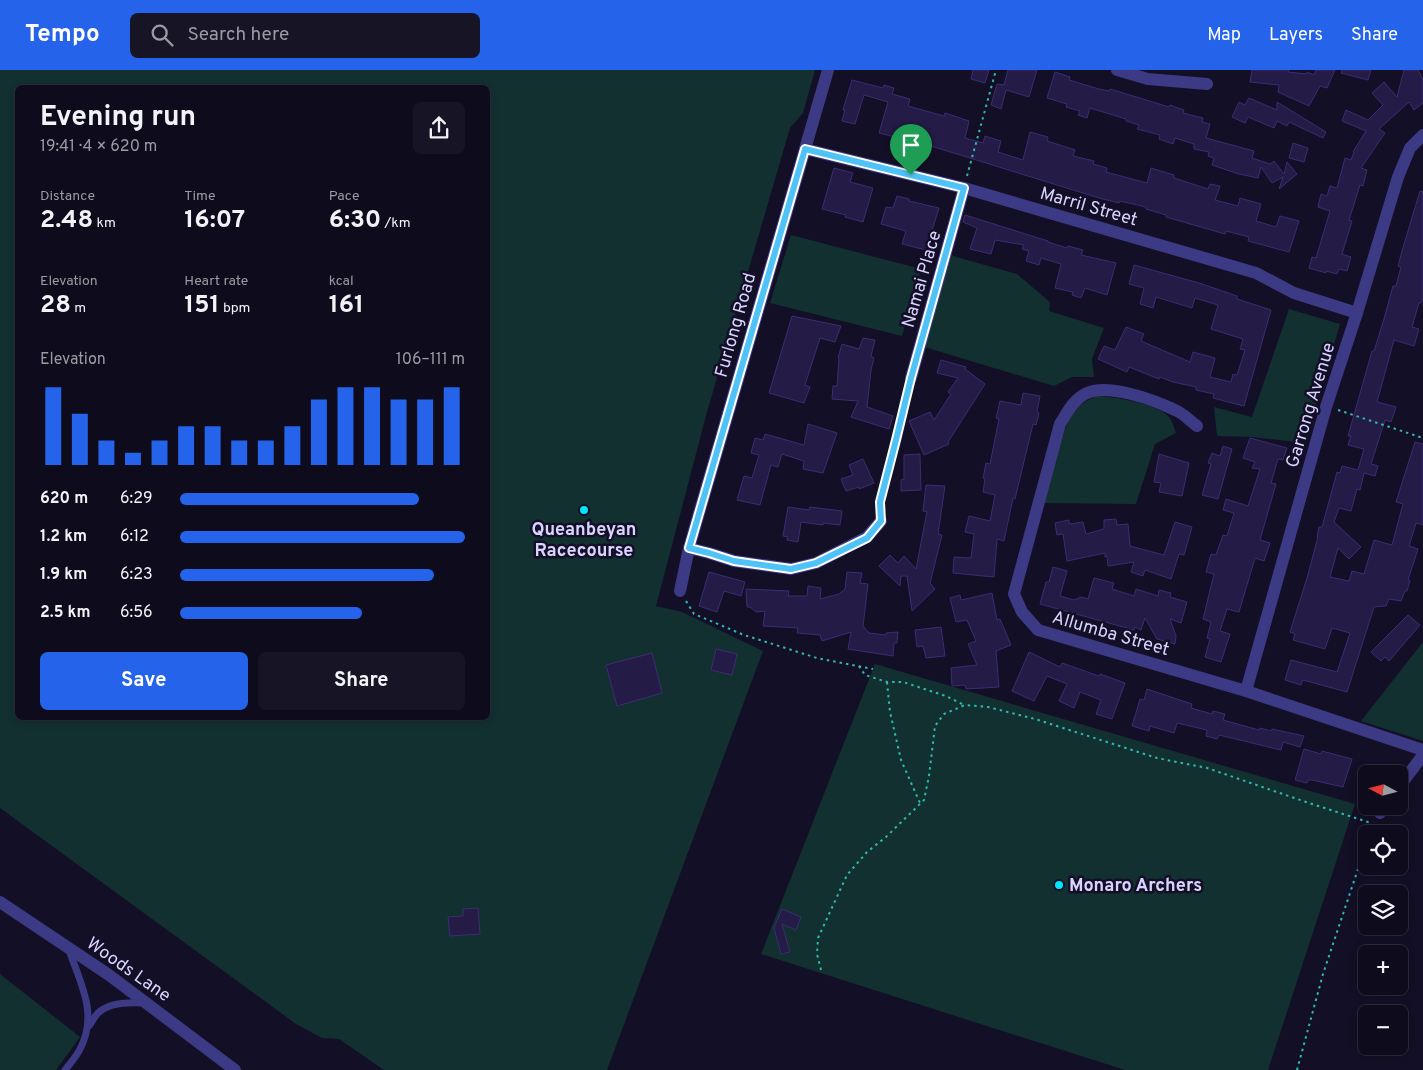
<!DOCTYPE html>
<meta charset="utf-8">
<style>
body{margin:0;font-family:Overpass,sans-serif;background:#171425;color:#f1f3f6;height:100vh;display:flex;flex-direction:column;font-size:19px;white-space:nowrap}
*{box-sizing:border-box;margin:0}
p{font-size:16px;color:#9b9ba3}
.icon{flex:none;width:28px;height:28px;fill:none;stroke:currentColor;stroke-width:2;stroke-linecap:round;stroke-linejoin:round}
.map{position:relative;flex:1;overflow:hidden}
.sheet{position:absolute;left:15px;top:15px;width:475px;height:635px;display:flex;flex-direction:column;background:#0e0b1c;border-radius:8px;box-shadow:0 2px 8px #0003,0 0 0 1px #2e2b3b}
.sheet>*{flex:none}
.needle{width:32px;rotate:277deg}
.fabs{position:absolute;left:1358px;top:695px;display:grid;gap:10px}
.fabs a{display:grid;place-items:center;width:50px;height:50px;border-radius:8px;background:#0e0b1c;box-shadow:0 2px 8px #0003,0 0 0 1px #2e2b3b;font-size:25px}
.pin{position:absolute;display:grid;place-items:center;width:42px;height:42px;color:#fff;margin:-51px -21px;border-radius:50% 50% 50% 0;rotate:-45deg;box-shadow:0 0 5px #0007}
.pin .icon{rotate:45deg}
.round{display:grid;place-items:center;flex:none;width:52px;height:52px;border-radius:8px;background:#171425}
.head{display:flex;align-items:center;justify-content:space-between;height:85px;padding:0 25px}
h1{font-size:28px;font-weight:700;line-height:38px}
.stats{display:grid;grid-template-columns:repeat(3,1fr);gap:8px;height:85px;padding:5px 25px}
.stats div{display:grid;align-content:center}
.stats b{font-size:25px;font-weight:700}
.stats small{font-size:14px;font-weight:400}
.stats p{font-size:14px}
.chart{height:140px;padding:10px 25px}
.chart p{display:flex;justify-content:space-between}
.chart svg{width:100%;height:90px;margin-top:5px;stroke:#2563eb;stroke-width:6}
.cta{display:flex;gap:10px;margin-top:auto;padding:10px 25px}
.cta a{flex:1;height:58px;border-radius:8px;background:#2563eb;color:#fff;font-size:20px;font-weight:700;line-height:58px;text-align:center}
.cta a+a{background:#171425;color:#f1f3f6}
ul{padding:0 25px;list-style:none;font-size:16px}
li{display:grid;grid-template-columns:80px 60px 1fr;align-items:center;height:38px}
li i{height:12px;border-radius:6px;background:#2563eb}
header{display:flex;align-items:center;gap:30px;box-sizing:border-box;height:70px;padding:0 25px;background:#2563eb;color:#fff}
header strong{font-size:24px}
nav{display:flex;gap:28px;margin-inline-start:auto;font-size:18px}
.search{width:350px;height:45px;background:#171425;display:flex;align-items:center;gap:12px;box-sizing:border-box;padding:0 18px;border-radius:8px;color:#9b9ba3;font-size:19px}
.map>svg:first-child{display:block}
.green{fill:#12302f;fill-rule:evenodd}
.building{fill:#241b47;stroke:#3b2d73}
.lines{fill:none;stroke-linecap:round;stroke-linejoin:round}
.path{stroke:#2fb8b0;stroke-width:2;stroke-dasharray:2.5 4;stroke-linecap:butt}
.lane{stroke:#3d3a85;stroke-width:7}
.street{stroke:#3d3a85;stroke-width:12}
.route-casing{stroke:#fff;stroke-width:10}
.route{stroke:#4fc3f7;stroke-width:6}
.poi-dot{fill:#00e5ff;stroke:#130f26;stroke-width:2}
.labels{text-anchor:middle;stroke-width:5;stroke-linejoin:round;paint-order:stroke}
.street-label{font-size:18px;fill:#d9d4ff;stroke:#130f26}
.poi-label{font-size:18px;font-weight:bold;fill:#d9d4ff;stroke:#130f26}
</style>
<header>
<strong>Tempo</strong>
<div class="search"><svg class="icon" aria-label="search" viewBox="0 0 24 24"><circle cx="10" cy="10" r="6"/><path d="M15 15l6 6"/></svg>Search here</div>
<nav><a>Map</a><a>Layers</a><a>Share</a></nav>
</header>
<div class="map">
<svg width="1423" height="1000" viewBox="0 0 1423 1000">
<rect width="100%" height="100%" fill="#130f26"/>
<!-- green -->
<g class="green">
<path d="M0,0H815L803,43L790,58L707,342L656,536L682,542L763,581L607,1000H384L339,969L322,968L296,954L0,738ZM18,18H488V648H18Z"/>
<polygon points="791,165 921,199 902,266 770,233"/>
<polygon points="946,184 1017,204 1050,232 1049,241 1104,258 1092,289 1094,307 1072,307 1054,316 921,276"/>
<polygon points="1289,239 1340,254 1305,373 1251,367 1217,366 1214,337 1252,347"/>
<path d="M1096,326C1113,326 1155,334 1167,345C1172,349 1174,357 1176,363L1155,374L1136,434L1041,433L1068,351L1079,335Z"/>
<polygon points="1423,572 1423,671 1361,651"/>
<polygon points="875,594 1355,734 1268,1000 1125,1000 761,884"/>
<polygon points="0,904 80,967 56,1000 0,1000"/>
</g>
<!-- building -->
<g class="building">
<polygon points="973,0 989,0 985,13 971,9"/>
<polygon points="1008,0 1037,0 1029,27 1006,20 1001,39 991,35 997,14 1004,15"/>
<polygon points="1252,0 1289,0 1288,2 1307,4 1307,2 1314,5 1316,0 1335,0 1327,18 1320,16 1309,36 1278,22 1279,15 1250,12"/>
<polygon points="1342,0 1371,0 1368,10 1341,3"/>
<polygon points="1404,0 1418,0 1423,9 1423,33 1414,40 1409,32 1379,59 1385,63 1361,98 1367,100 1363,116 1360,115 1349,150 1352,151 1342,184 1351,187 1347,201 1339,199 1337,204 1326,201 1326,203 1309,198 1312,187 1316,188 1330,141 1318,137 1321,124 1327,126 1330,116 1337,118 1345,88 1351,90 1354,82 1353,82 1366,61 1342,51 1346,40 1368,50 1383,35 1372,23 1384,12 1397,27"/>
<polygon points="1055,2 1070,7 1069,10 1099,19 1109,21 1110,19 1169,37 1170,35 1184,40 1183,43 1203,48 1202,52 1210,54 1206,68 1254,81 1252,88 1270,94 1274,91 1284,104 1287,92 1297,104 1279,119 1283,107 1272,113 1261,97 1258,108 1239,104 1212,95 1214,88 1208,86 1209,82 1194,79 1194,74 1175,68 1173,74 1159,69 1160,65 1137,59 1139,55 1126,51 1126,49 1090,38 1087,48 1078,45 1080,41 1066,37 1067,34 1047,28"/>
<polygon points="852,10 883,18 884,15 894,18 892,24 910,29 908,36 944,46 945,43 969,51 965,68 983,73 985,66 1001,71 998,82 1023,90 1030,62 1048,67 1047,71 1075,80 1073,86 1094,91 1093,94 1107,98 1106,102 1147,113 1151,98 1174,105 1174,108 1208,119 1210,114 1220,116 1215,130 1238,136 1240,128 1261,134 1256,151 1276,157 1280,146 1299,151 1289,182 1248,171 1249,167 1226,161 1225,164 1166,147 1166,145 1146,139 1146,137 1120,131 1119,133 1099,128 931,76 879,63 888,32 864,25 855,54 842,51 845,40 843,40"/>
<polygon points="1249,28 1277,40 1277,32 1326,62 1323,68 1289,52 1287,56 1277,51 1274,58 1248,47 1245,53 1232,47 1239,32 1245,35"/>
<polygon points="1293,73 1308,78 1304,92 1289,88"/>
<polygon points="834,98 853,103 850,112 873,118 863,152 845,147 846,145 822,139"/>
<polygon points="1420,121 1423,122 1423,228 1421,233 1419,233 1412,257 1419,259 1414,276 1394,270 1377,332 1396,337 1391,352 1385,350 1371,394 1378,396 1375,406 1364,403 1360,420 1357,419 1351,441 1339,438 1334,452 1361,477 1349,489 1338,478 1330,507 1349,511 1352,501 1364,504 1374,470 1392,475 1403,434 1396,432 1415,372 1423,374 1423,455 1416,453 1409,476 1418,479 1408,510 1410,511 1407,521 1405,521 1401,531 1389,529 1386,536 1374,537 1347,622 1303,610 1301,615 1285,610 1291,590 1337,602 1350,563 1332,558 1325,579 1293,570 1295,564 1290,562 1307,508 1318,467 1317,467 1319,457 1322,457 1337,402 1340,403 1342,396 1358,400 1364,379 1348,375 1351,366 1348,366 1372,281 1374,281 1384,249 1393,216 1396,216 1401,197 1398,196 1402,181"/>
<polygon points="897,126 909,129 909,131 939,138 926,180 902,174 906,161 881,154 886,137 893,138"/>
<polygon points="965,145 1048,171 1048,172 1067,178 1068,176 1083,180 1081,185 1116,193 1107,225 1085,218 1081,228 1072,225 1073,222 1055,218 1061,194 1041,188 1039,195 1026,191 1029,181 1022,179 1024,175 995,170 991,184 970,179 977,158 963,152"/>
<polygon points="1134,195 1199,213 1237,226 1237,229 1271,240 1244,336 1213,328 1214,324 1196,320 1196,317 1173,312 1160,307 1159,309 1129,297 1127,302 1098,289 1104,276 1115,280 1126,257 1144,264 1141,271 1190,292 1193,282 1215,288 1210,307 1231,312 1233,304 1237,305 1245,280 1240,279 1243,269 1211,259 1218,235 1195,228 1192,238 1156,227 1153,238 1140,234 1144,218 1129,214"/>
<polygon points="792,246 841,256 835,272 820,268 805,315 810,317 804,333 769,323"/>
<polygon points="863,268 875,270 871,286 874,288 871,300 867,337 893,346 889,359 851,347 858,331 832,329 833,316 837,316 839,289 838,288 842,274 859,279"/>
<polygon points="941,290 966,297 965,299 985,314 948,372 949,374 924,385 909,351 930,342 934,350 951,324 948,322 958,308 937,303"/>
<polygon points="1023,323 1040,326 1037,342 1039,343 1036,355 1033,354 1015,429 1013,428 1004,471 997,469 994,507 953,503 954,487 971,488 974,464 965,462 969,446 990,451 995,425 983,422 985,409 983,408 986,393 990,394 999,349 996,348 1000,331 1021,335"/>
<polygon points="808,354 837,363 823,403 803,399 804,391 782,384 778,397 771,395 760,435 737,430 744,406 752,408 759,385 751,383 755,368 763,370 765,364 804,375"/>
<polygon points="1250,368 1287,378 1283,390 1278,389 1271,413 1276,414 1260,470 1270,473 1264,491 1255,488 1239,542 1227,539 1220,561 1230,564 1221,592 1205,587 1210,569 1207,568 1211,552 1203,549 1214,504 1206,502 1211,484 1216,485 1223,465 1227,466 1234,443 1223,440 1226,429 1248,436 1260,399 1252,398 1255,392 1243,388"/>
<polygon points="1223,376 1232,379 1218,429 1202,425 1211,394 1208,393 1212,383 1220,386"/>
<polygon points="920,384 921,420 901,421 901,410 904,409 904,385"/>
<polygon points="1159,384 1189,393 1182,426 1159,422 1161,413 1154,412"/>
<polygon points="863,389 874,413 859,419 859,417 846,421 841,409 853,405 849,395"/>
<polygon points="926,415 945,416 938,464 942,465 930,513 935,519 912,541 907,506 901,506 900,516 879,496 890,485 898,493 904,486 916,499 927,442 923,441"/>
<polygon points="788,437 809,440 810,437 842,441 840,455 823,453 823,455 801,452 798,472 787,470 788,467 783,466"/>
<polygon points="1116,449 1117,455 1128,454 1130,476 1164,485 1175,452 1192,457 1184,485 1179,484 1171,509 1145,500 1143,506 1131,502 1134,492 1108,496 1107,486 1105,487 1105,483 1067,491 1063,464 1057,465 1055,453 1069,450 1069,454 1083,452 1086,464 1104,459 1104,450"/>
<polygon points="1053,497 1067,501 1060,526 1074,530 1081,527 1088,529 1094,508 1114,513 1112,519 1134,526 1136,519 1158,526 1159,520 1171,523 1170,527 1187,532 1181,553 1170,549 1176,566 1175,574 1157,569 1145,548 1141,560 1135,557 1134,560 1040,534 1046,512 1049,512"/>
<polygon points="709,502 745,512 741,526 724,521 717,542 699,536"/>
<polygon points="847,502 862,503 860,513 868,514 863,556 869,563 886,565 886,563 898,562 897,573 894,573 893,586 848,579 851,562 822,571 820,565 797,563 798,558 763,556 765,541 756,542 750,537 747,537 746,519 789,521 788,526 807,526 808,516 821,518 820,529 839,524 845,519"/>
<polygon points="992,523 997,550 1000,549 1011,575 996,581 999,617 966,619 965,615 952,616 951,598 977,595 968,574 976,571 967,550 956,552 950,528 960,525 961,530"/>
<polygon points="1408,545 1420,555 1389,591 1385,587 1381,591 1371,582"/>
<polygon points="941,557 945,586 926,588 923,576 917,577 915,560"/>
<polygon points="716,579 737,584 732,605 711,600"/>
<polygon points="1029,582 1060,597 1062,593 1099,606 1100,604 1125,613 1112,649 1096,644 1101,630 1080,622 1074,638 1059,631 1067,614 1047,606 1034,631 1012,621"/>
<polygon points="652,583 662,623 617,636 606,595"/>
<polygon points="1147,619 1192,634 1191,638 1212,644 1213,641 1225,644 1223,650 1259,660 1260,658 1271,661 1272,659 1304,666 1300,677 1283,672 1281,680 1219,665 1217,669 1206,666 1207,660 1177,653 1174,663 1150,656 1149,661 1132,656 1140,629 1144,630"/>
<polygon points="1304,679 1321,684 1322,681 1352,689 1343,717 1312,710 1308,710 1307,713 1295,710"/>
<polygon points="478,838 480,864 450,866 448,847 463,846 463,839"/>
<polygon points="782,839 801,847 796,860 782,854 790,882 781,884 774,858"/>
</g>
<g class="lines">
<!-- path -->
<g class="path">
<polyline points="967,106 996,0"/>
<polyline points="1338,340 1423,368"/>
<polyline points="880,439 880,432 908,320"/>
<polyline points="686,531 694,544 744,565 817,588 873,599"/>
<polyline points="859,596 865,605 887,612 903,612 946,626 964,635"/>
<polyline points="887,612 890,642 901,690 920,733"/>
<polyline points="1370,764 1374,753"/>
<polyline points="821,900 817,884 818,868 847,805 867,782 886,767 924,730 929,706 935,656 944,644 965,635 988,637 1035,649 1157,688 1207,698 1309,733 1371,753"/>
<polyline points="1297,1000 1323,904 1366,775"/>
</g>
<!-- lane -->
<g class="lane">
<path d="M89,956C92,952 94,947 98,943C109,932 129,932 144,933"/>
<path d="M65,1000C70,994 75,988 79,981C99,945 81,915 69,880"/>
</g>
<!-- street -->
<g class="street">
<polyline points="1117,0 1148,9 1207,14"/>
<polyline points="805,79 964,118 1256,203 1294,223 1357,243"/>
<polyline points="911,308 964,118"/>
<path d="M1197,356C1190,351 1183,343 1175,340C1154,330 1106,312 1085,324C1073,330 1067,343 1060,354L1014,524L1022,542L1038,560L1246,621L1423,680"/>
<polyline points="689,478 709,483 734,491 791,499 816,493 867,467 881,451"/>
<polyline points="680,521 689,478 702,433 828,0"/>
<polyline points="1246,621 1326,337 1357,243 1398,107 1410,78 1423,65"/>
<polyline points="1399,717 1423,685"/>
<polyline points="1380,743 1384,736"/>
<polyline points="0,832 109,905 235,1000"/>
</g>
</g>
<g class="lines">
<!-- route casing -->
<g class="route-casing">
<polygon id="route" points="805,79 964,118 911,308 896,370 880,432 881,451 867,468 816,493 791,499 734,491 709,483 689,478"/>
</g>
<!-- route -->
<use href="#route" class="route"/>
</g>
<!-- markers -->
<g class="poi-dot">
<circle cx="584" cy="440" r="5"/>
<circle cx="1059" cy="815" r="5"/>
</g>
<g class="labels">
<!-- street labels -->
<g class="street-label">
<text transform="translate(1089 136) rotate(16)" y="6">Marril Street</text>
<text transform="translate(921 209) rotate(-74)" y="6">Namai Place</text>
<text transform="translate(735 255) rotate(-74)" y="6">Furlong Road</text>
<text transform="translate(1310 335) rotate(-73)" y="6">Garrong Avenue</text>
<text transform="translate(1111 563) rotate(16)" y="6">Allumba Street</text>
<text transform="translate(129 899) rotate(35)" y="6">Woods Lane</text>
</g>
<!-- poi labels -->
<g class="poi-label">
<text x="584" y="465">Queanbeyan<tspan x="584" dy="21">Racecourse</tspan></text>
<text x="1069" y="821" text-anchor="start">Monaro Archers</text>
</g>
</g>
</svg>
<div class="fabs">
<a><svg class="needle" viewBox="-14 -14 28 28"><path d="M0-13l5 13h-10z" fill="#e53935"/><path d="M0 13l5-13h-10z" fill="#9b9ba3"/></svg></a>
<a><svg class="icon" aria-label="locate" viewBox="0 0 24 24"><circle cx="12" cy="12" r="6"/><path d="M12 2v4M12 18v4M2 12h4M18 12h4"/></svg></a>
<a><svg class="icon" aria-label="layers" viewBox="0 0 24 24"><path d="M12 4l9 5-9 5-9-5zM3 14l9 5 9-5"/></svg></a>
<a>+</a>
<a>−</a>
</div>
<div class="pin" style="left:911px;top:105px;background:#1e9e55"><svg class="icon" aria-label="arrive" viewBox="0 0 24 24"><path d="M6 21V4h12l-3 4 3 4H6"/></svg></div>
<section class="sheet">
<div class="head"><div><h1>Evening run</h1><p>19:41 · 4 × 620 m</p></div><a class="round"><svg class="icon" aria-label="share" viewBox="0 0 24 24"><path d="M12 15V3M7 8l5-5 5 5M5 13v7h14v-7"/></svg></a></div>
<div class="stats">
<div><p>Distance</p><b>2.48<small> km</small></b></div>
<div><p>Time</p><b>16:07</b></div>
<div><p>Pace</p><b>6:30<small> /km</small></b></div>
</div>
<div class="stats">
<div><p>Elevation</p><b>28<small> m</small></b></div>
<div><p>Heart rate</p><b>151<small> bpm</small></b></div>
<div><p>kcal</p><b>161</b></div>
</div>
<div class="chart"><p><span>Elevation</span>106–111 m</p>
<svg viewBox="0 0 160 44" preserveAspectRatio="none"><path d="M5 44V6M15 44V19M25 44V32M35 44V38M45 44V32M55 44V25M65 44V25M75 44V32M85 44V32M95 44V25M105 44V12M115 44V6M125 44V6M135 44V12M145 44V12M155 44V6"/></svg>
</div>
<ul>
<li><b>620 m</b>6:29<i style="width:84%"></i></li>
<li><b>1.2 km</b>6:12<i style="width:100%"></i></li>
<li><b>1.9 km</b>6:23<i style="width:89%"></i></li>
<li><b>2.5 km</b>6:56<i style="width:64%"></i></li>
</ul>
<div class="cta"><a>Save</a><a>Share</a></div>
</section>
</div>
